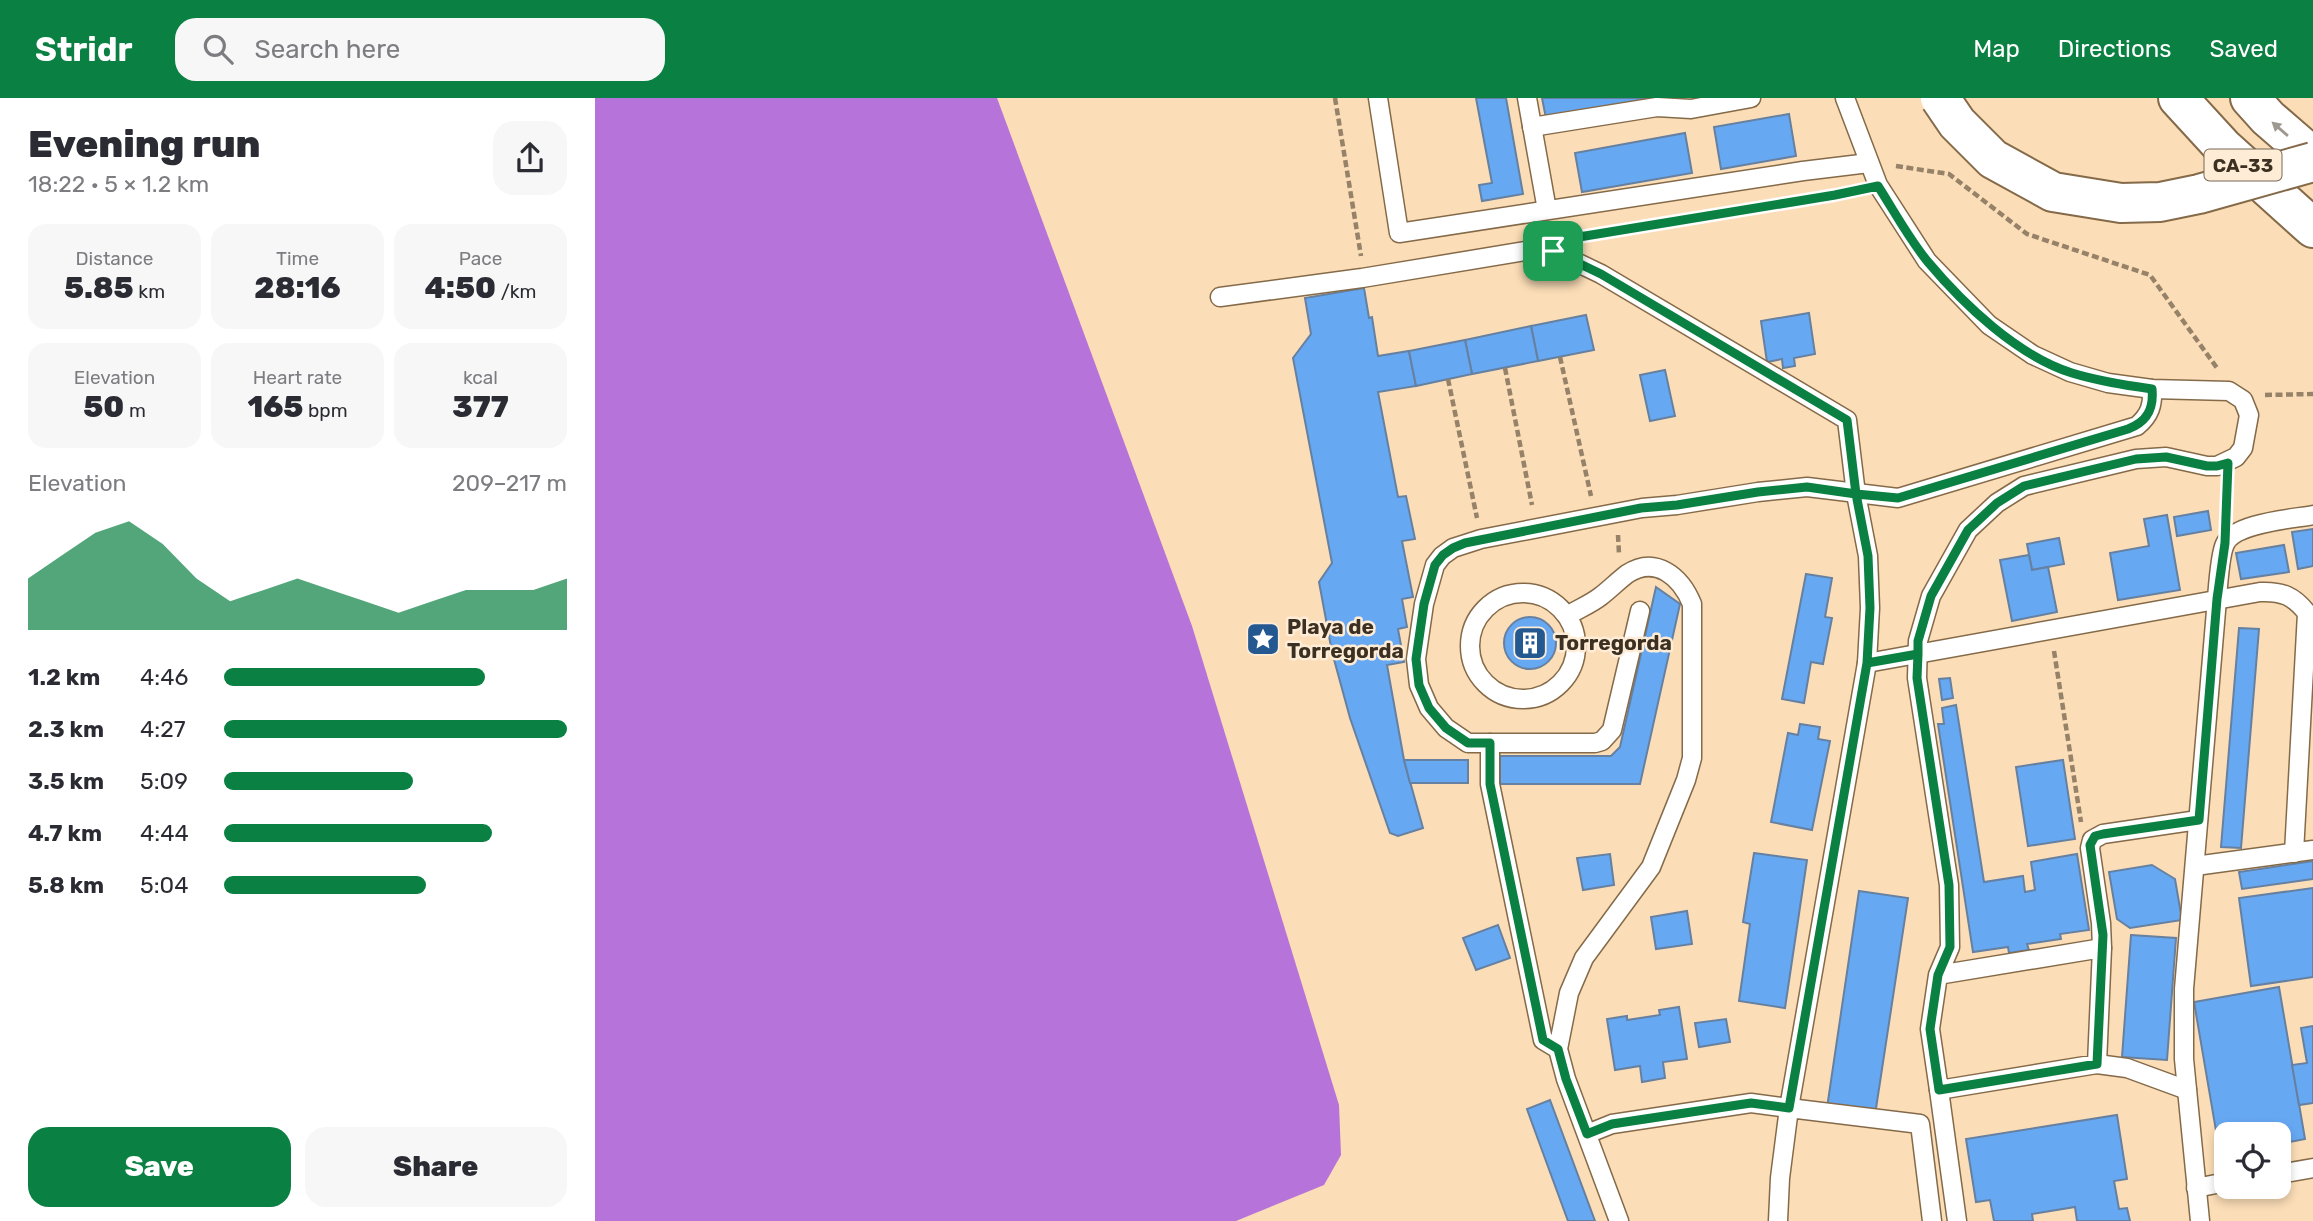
<!DOCTYPE html>
<meta charset="utf-8">
<style>
body{margin:0;font-family:Rubik,sans-serif;background:#f7f7f7;color:#2b2b33;height:100vh;display:flex;flex-direction:column;font-size:26px;white-space:nowrap}
*{box-sizing:border-box;margin:0}
p{font-size:23px;color:#7c7c81}
.icon{flex:none;width:38px;height:38px;fill:none;stroke:currentColor;stroke-width:2;stroke-linecap:round;stroke-linejoin:round}
.map{position:relative;flex:1;overflow:hidden}
.side{display:flex;flex-direction:column;background:#fff;width:595px}
.side>*{flex:none}
.controls{position:absolute;left:1619px;top:1024px;display:grid;gap:14px}
.controls a{display:grid;place-items:center;width:77px;height:77px;border-radius:14px;background:#fff;box-shadow:0 4px 10px #0003;font-size:35px}
.pin{position:absolute;display:grid;place-items:center;width:60px;height:60px;color:#fff;margin:-30px;border-radius:14px;box-shadow:0 4px 10px #0006}
.round{display:grid;place-items:center;flex:none;width:74px;height:74px;border-radius:21px;background:#f7f7f7}
.summary{display:flex;align-items:center;justify-content:space-between;height:119px;padding:0 28px}
h1{font-size:38px;font-weight:800;line-height:52px}
.metrics{display:grid;grid-template-columns:repeat(3,1fr);gap:10px;height:119px;padding:7px 28px}
.metrics div{display:grid;align-content:center;border-radius:18px;background:#f7f7f7;text-align:center}
.metrics b{font-size:30px;font-weight:800}
.metrics small{font-size:19px;font-weight:400}
.metrics p{font-size:19px}
.chart{height:196px;padding:14px 28px}
.chart p{display:flex;justify-content:space-between}
.chart svg{width:100%;height:126px;margin-top:7px;fill:#0b8043;opacity:.7}
.primary-button{display:flex;gap:14px;margin-top:auto;padding:14px 28px}
.primary-button a{flex:1;height:80px;border-radius:21px;background:#0b8043;color:#fff;font-size:28px;font-weight:800;line-height:80px;text-align:center}
.primary-button a+a{background:#f7f7f7;color:#2b2b33}
ul{padding:0 28px;list-style:none;font-size:23px}
li{display:grid;grid-template-columns:112px 84px 1fr;align-items:center;height:52px}
li i{height:18px;border-radius:9px;background:#0b8043}
header{display:flex;align-items:center;gap:42px;box-sizing:border-box;height:98px;padding:0 35px;background:#0b8043;color:#fff}
header strong{font-size:33px}
nav{display:flex;gap:38px;margin-inline-start:auto;font-size:24px}
.search{width:490px;height:63px;background:#f7f7f7;display:flex;align-items:center;gap:18px;box-sizing:border-box;padding:0 24px;border-radius:21px;color:#7c7c81;font-size:26px}
main{display:flex;flex:1;min-height:0}
.map>svg:first-child{display:block}
.water{fill:#b673d9}
.building{fill:#67a8f3;stroke:#6580a1;stroke-width:2}
.lines{fill:none;stroke-linecap:round;stroke-linejoin:round}
.service-casing{stroke:#846a48;stroke-width:21}
.motorway-casing{stroke:#846a48;stroke-width:42}
.path{stroke:#968268;stroke-width:4.5;stroke-dasharray:7 3.5;stroke-linecap:butt}
.service{stroke:#fff;stroke-width:18}
.motorway{stroke:#fff;stroke-width:38}
.tertiary-bridge-casing{stroke:#846a48;stroke-width:42;stroke-linecap:butt}
.tertiary-bridge{stroke:#fff;stroke-width:38}
.oneway{fill:#9d9890}
.route-casing{stroke:#fff;stroke-width:14}
.route{stroke:#0b8043;stroke-width:9}
.labels{text-anchor:middle;stroke-width:5;stroke-linejoin:round;paint-order:stroke}
.shield{fill:#feecd6;stroke:#766857;stroke-width:2}
.shield-label{font-size:19px;font-weight:bold;fill:#3b3021}
.poi-label{font-size:21px;font-weight:bold;fill:#3b3021;stroke:#feecd6;text-anchor:start}
</style>
<header>
<strong>Stridr</strong>
<div class="search"><svg class="icon" aria-label="search" viewBox="0 0 24 24"><circle cx="10" cy="10" r="6"/><path d="M15 15l6 6"/></svg>Search here</div>
<nav><a>Map</a><a>Directions</a><a>Saved</a></nav>
</header>
<main>
<section class="side">
<div class="summary"><div><h1>Evening run</h1><p>18:22 · 5 × 1.2 km</p></div><a class="round"><svg class="icon" aria-label="share" viewBox="0 0 24 24"><path d="M12 15V3M7 8l5-5 5 5M5 13v7h14v-7"/></svg></a></div>
<div class="metrics">
<div><p>Distance</p><b>5.85<small> km</small></b></div>
<div><p>Time</p><b>28:16</b></div>
<div><p>Pace</p><b>4:50<small> /km</small></b></div>
</div>
<div class="metrics">
<div><p>Elevation</p><b>50<small> m</small></b></div>
<div><p>Heart rate</p><b>165<small> bpm</small></b></div>
<div><p>kcal</p><b>377</b></div>
</div>
<div class="chart"><p><span>Elevation</span>209–217 m</p>
<svg viewBox="0 0 160 44" preserveAspectRatio="none"><path d="M0 44V26L10 18L20 10L30 6L40 14L50 26L60 34L70 30L80 26L90 30L100 34L110 38L120 34L130 30L140 30L150 30L160 26V44z"/></svg>
</div>
<ul>
<li><b>1.2 km</b>4:46<i style="width:76%"></i></li>
<li><b>2.3 km</b>4:27<i style="width:100%"></i></li>
<li><b>3.5 km</b>5:09<i style="width:55%"></i></li>
<li><b>4.7 km</b>4:44<i style="width:78%"></i></li>
<li><b>5.8 km</b>5:04<i style="width:59%"></i></li>
</ul>
<div class="primary-button"><a>Save</a><a>Share</a></div>
</section>
<div class="map">
<svg width="1718" height="1123" viewBox="0 0 1718 1123">
<rect width="100%" height="100%" fill="#fbddb7"/>
<!-- water -->
<polygon class="water" points="0,0 402,0 597,528 744,1007 746,1057 729,1087 641,1123 0,1123"/>
<!-- building -->
<g class="building">
<polygon points="881,0 911,0 928,96 887,103 884,87 897,85"/>
<polygon points="947,0 1065,0 951,20"/>
<polygon points="1194,16 1201,58 1126,71 1119,29"/>
<polygon points="1090,35 1097,75 987,94 980,55"/>
<polygon points="769,190 774,220 777,219 783,258 814,253 821,288 783,294 803,399 811,398 820,441 807,443 818,499 807,501 812,529 803,531 809,564 792,567 809,662 828,730 803,738 795,735 755,620 737,554 724,484 737,465 698,260 716,236 710,200"/>
<polygon points="1214,215 1220,256 1199,260 1200,268 1188,270 1187,261 1172,264 1166,223"/>
<polygon points="991,217 999,252 943,263 936,228"/>
<polygon points="936,228 943,263 877,276 870,242"/>
<polygon points="870,242 877,276 821,288 814,253"/>
<polygon points="1070,272 1080,318 1055,323 1045,277"/>
<polygon points="1613,413 1616,432 1582,438 1579,419"/>
<polygon points="1572,417 1585,492 1523,502 1515,455 1554,448 1549,421"/>
<polygon points="1718,431 1718,468 1703,471 1697,434"/>
<polygon points="1464,440 1469,466 1437,472 1432,446"/>
<polygon points="1689,447 1694,474 1646,481 1641,455"/>
<polygon points="1434,457 1437,472 1453,469 1462,514 1417,523 1405,462"/>
<polygon points="1211,476 1237,480 1230,519 1237,520 1228,566 1216,564 1209,605 1187,601"/>
<polygon points="1061,489 1085,506 1045,686 905,686 905,658 1016,658 1025,649"/>
<circle cx="935" cy="545" r="26"/>
<polygon points="1644,530 1664,531 1646,750 1626,749"/>
<polygon points="1355,580 1358,600 1347,602 1344,581"/>
<polygon points="1361,607 1389,784 1428,778 1430,794 1440,792 1436,764 1482,756 1494,832 1465,836 1466,841 1432,846 1434,852 1414,855 1413,849 1378,854 1343,626 1349,626 1347,610"/>
<polygon points="1205,626 1225,629 1223,641 1235,643 1217,732 1176,724 1193,635 1203,637"/>
<polygon points="809,662 873,662 873,685 815,685"/>
<polygon points="1468,662 1480,741 1433,748 1421,669"/>
<polygon points="1159,755 1212,762 1190,910 1144,903 1155,826 1148,824"/>
<polygon points="1015,756 1019,787 988,792 982,760"/>
<polygon points="1718,763 1718,781 1647,791 1644,774"/>
<polygon points="1557,767 1580,781 1587,822 1535,830 1522,821 1514,774"/>
<polygon points="1718,790 1718,879 1656,888 1644,800"/>
<polygon points="1264,793 1313,800 1280,1017 1232,1010"/>
<polygon points="1092,813 1097,846 1061,851 1056,819"/>
<polygon points="903,827 915,860 881,872 868,840"/>
<polygon points="1536,837 1581,840 1572,962 1527,959"/>
<polygon points="1684,889 1710,1041 1684,1046 1684,1036 1631,1036 1631,1055 1625,1056 1599,904"/>
<polygon points="1084,909 1092,961 1068,964 1070,980 1047,984 1045,968 1020,972 1012,921 1032,918 1032,922 1065,917 1064,912"/>
<polygon points="1131,921 1135,944 1104,949 1100,925"/>
<polygon points="1718,928 1718,1005 1704,1007 1697,967 1712,965 1706,930"/>
<polygon points="955,1002 1000,1123 973,1123 937,1025 932,1011"/>
<polygon points="1522,1017 1532,1081 1519,1083 1524,1111 1532,1110 1535,1123 1482,1123 1480,1109 1437,1116 1438,1123 1399,1123 1395,1102 1381,1104 1371,1041"/>
</g>
<g class="lines">
<!-- service casing -->
<g class="service-casing">
<g id="service">
<polyline points="783,0 804,135 1208,73 1274,65"/>
<polyline points="932,0 952,112"/>
<polyline points="1250,0 1283,87 1332,163 1394,227 1438,257 1475,274 1513,285 1557,291 1634,293 1648,302 1654,317 1648,350 1641,359 1622,368 1612,368 1571,359 1541,361 1429,388 1402,405 1373,432 1336,498 1323,543 1322,580 1354,787 1355,849 1343,877 1335,931 1344,992 1502,966 1507,850 1343,877"/>
<polyline points="937,29 1062,9 1096,11 1156,0"/>
<polyline points="625,199 767,180 943,151 958,153 1006,176 1252,322 1261,396 1273,458 1275,510 1272,565 1194,1010 1156,1005 1017,1026 992,1036"/>
<circle cx="928" cy="548" r="53"/>
<path d="M1045,513L1017,632L1007,643L1000,645H873L851,630L834,610L824,587L821,561L829,506L840,467L847,458L858,450L886,441L1047,410L1082,407L1163,394L1212,389L1303,400L1542,328C1555,317 1558,307 1557,291"/>
<path d="M972,518C983,511 996,506 1006,498C1015,491 1023,483 1032,476C1061,457 1086,479 1097,506V660L1091,682L1056,769L989,860L974,895L963,951L971,981L1024,1123"/>
<path d="M1272,565L1665,494C1687,493 1699,498 1712,515L1699,755"/>
<polyline points="895,645 895,686 948,942 963,951"/>
<polyline points="1600,768 1718,752"/>
<polyline points="1507,850 1506,825 1495,750 1497,742 1508,736 1603,722"/>
<polyline points="1502,966 1532,970 1592,992"/>
<polyline points="1344,992 1362,1123"/>
<polyline points="1684,1076 1718,1070"/>
<polyline points="1601,1090 1631,1084"/>
<polyline points="1183,1123 1185,1080 1194,1010 1325,1026 1337,1123"/>
<path d="M1605,1123L1589,961V891L1622,501C1623,488 1625,456 1630,446C1639,425 1697,421 1718,417"/>
</g>
</g>
<!-- motorway casing -->
<g class="motorway-casing">
<g id="motorway">
<polyline points="1583,0 1628,49 1718,130"/>
<polyline points="1655,0 1673,20 1718,59"/>
</g>
</g>
<!-- path -->
<g class="path">
<polyline points="740,0 766,158"/>
<polyline points="1301,68 1354,76 1432,136 1555,177 1622,270"/>
<polyline points="984,139 1258,93"/>
<polyline points="965,259 996,398"/>
<polyline points="910,270 937,407"/>
<polyline points="853,281 882,420"/>
<polyline points="1670,297 1718,296"/>
<polyline points="1632,416 1633,386"/>
<polyline points="1023,437 1024,456"/>
<polyline points="1459,553 1486,724"/>
</g>
<!-- service -->
<use href="#service" class="service"/>
<!-- motorway -->
<use href="#motorway" class="motorway"/>
<!-- tertiary-bridge casing -->
<g class="tertiary-bridge-casing">
<polyline id="tertiary-bridge" points="1345,0 1362,25 1398,61 1458,94 1526,105 1565,104 1604,96 1718,64"/>
</g>
<!-- tertiary-bridge -->
<use href="#tertiary-bridge" class="tertiary-bridge"/>
</g>
<!-- one-way arrows -->
<defs><path id="oneway-solid" d="M-6-.8H1V-3.2L6.5 0L1 3.2V.8H-6Z" transform="scale(1.75)"/></defs>
<use class="oneway" href="#oneway-solid" transform="translate(1685 31) rotate(-139)"/>
<g class="lines">
<!-- route casing -->
<g class="route-casing">
<path id="route" d="M958,153L1006,176L1252,322L1261,396L1212,389L1163,394L1082,407L1046,410L870,445L858,450L848,457L840,467L829,506L821,561L824,587L834,610L851,630L873,645H895V686L948,942L963,951L971,981L992,1036L1017,1026L1156,1005L1194,1010L1272,565L1323,556L1322,580L1354,787L1355,849L1343,877L1335,931L1344,992L1502,966L1508,837L1495,747L1500,738L1508,736L1604,722L1622,501L1630,445L1633,365L1622,368H1612L1571,359L1541,361L1429,388L1402,405L1373,432L1336,498L1323,543V556L1272,565L1275,510L1273,458L1261,396L1303,400L1533,331C1552,324 1559,311 1557,291C1530,287 1503,283 1477,275C1423,258 1369,207 1333,164C1314,141 1299,113 1283,88L1240,97L978,140L958,153"/>
</g>
<!-- route -->
<use href="#route" class="route"/>
</g>
<!-- icons -->
<defs>
<g id="sight-square" transform="scale(1.75)"><rect x="-9" y="-9" width="18" height="18" rx="4" fill="#245891" stroke="#feecd6"/><path d="M0-6L1.8-2.2L6-1.7L2.9 1.2L3.7 5.4L0 3.3L-3.7 5.4L-2.9 1.2L-6-1.7L-1.8-2.2Z" fill="#fff"/></g>
<g id="building-square" transform="scale(1.75)"><rect x="-9" y="-9" width="18" height="18" rx="4" fill="#245891" stroke="#feecd6"/><path d="M-4-6H4V6H1V3H-1V6H-4ZM-2.5-4.3h1.7v1.8h-1.7ZM.8-4.3h1.7v1.8H.8ZM-2.5-1h1.7V.8h-1.7ZM.8-1h1.7V.8H.8Z" fill="#fff"/></g>
</defs>
<g fill-rule="evenodd">
<use href="#sight-square" x="668" y="541"/>
<use href="#building-square" x="935" y="545"/>
</g>
<g class="labels">
<!-- shield labels -->
<rect class="shield" x="1609.5" y="51.5" width="77" height="31" rx="5"/>
<g class="shield-label">
<text x="1648" y="74">CA-33</text>
</g>
<!-- poi labels -->
<g class="poi-label">
<text x="692" y="536">Playa de<tspan x="692" dy="24">Torregorda</tspan></text>
<text x="960" y="552">Torregorda</text>
</g>
</g>
</svg>
<div class="controls">
<a><svg class="icon" aria-label="locate" viewBox="0 0 24 24"><circle cx="12" cy="12" r="6"/><path d="M12 2v4M12 18v4M2 12h4M18 12h4"/></svg></a>
</div>
<div class="pin" style="left:958px;top:153px;background:#1e9e55"><svg class="icon" aria-label="arrive" viewBox="0 0 24 24"><path d="M6 21V4h12l-3 4 3 4H6"/></svg></div>
</div>
</main>
